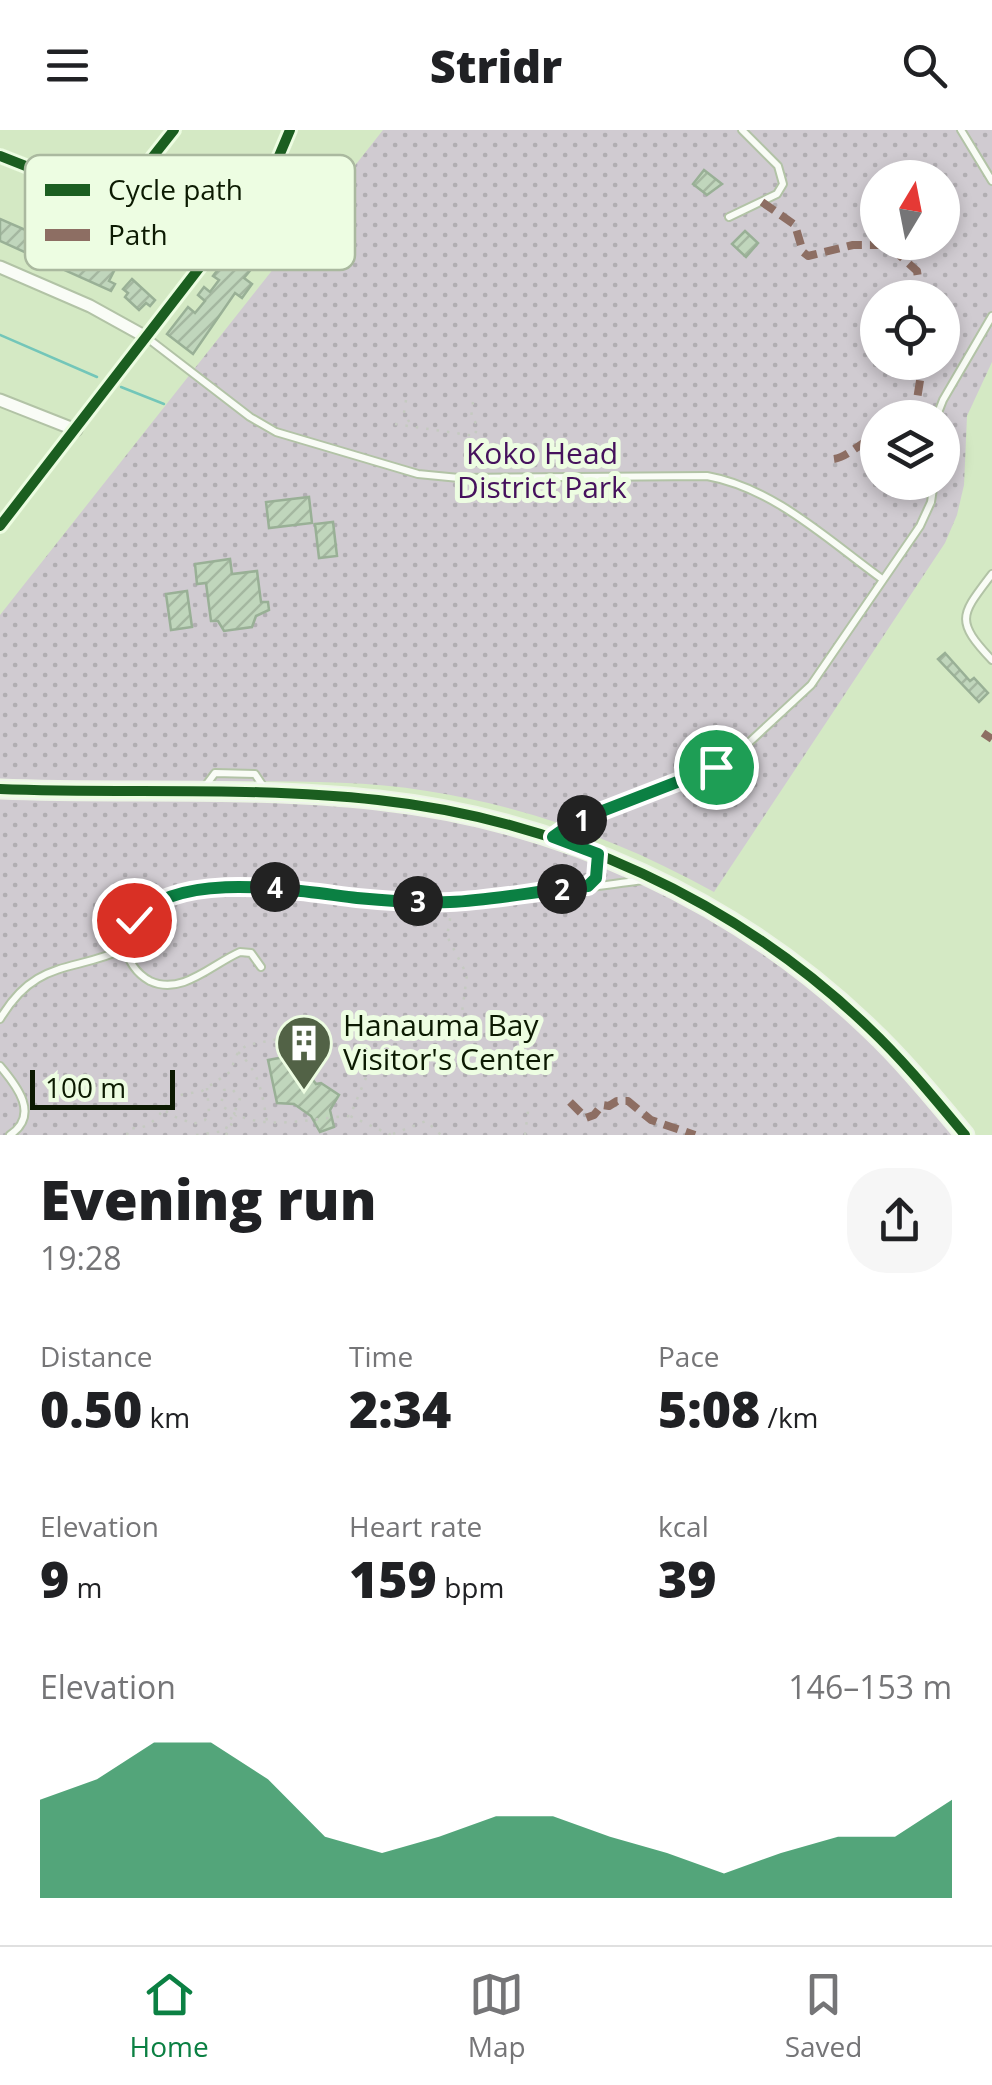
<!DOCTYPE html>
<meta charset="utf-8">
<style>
body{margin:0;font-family:"Open Sans",sans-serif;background:#f6f6f6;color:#202124;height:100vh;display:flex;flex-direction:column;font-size:38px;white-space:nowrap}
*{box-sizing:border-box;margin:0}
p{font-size:32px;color:#757577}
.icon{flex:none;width:55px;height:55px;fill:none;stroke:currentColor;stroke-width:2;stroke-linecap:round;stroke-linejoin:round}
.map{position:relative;height:1005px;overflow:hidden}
.details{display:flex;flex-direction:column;background:#fff;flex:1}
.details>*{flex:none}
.needle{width:65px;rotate:10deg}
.tools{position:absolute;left:860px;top:30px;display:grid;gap:20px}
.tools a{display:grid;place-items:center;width:100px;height:100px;border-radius:50%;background:#fff;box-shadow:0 5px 15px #0003;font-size:50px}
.scale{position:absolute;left:30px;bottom:25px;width:145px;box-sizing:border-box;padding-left:10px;border:5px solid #0c1a02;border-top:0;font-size:28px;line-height:35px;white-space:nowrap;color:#0c1a02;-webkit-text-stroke:8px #edfde2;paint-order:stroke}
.pin{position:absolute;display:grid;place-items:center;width:85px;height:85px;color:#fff;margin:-42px;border:5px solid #fff;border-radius:50%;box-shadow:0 2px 10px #0007}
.km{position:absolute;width:50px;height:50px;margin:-25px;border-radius:50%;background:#222;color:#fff;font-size:28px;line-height:50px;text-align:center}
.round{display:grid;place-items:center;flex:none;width:105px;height:105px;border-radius:40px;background:#f6f6f6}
.head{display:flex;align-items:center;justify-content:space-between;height:170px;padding:0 40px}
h1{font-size:55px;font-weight:800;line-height:75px}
.stats{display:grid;grid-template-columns:repeat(3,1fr);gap:15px;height:170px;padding:10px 40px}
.stats div{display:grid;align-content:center}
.stats b{font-size:50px;font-weight:800}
.stats small{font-size:28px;font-weight:400}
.stats p{font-size:28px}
.chart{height:280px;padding:20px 40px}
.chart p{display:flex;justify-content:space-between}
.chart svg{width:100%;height:180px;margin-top:10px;fill:#0b8043;opacity:.7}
header{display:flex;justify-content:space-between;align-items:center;height:130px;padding:0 40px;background:#fff;font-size:45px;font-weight:800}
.tab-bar{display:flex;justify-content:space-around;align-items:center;height:140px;border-top:2px solid #e0e0e0;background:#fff;font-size:28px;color:#757577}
.tab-bar a{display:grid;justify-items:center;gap:5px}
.tab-bar .on{color:#0b8043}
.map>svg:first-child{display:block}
.park{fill:url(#park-dots);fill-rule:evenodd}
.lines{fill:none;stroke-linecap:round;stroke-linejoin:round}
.stream{stroke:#73c6b9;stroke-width:2.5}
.building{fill:url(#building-hatch);stroke:#99b096;stroke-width:2.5}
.lane-casing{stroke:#b2c3a6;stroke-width:10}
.street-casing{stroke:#b2c3a6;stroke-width:15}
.primary-casing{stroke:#ecf5e4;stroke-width:21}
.path{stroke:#c5cac1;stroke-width:2.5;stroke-dasharray:2.5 8;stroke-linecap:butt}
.lane{stroke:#f9fcf6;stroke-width:6}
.street{stroke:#f9fcf6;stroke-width:11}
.primary{stroke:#f0f4ef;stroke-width:18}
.quiet{stroke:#8d6e63;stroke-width:8;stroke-dasharray:15 8;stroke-linecap:butt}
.cycleway-casing{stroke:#edfde2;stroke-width:16}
.cycleway{stroke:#1b5e20;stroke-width:10}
.route-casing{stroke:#fff;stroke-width:20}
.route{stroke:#0b8043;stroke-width:12}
.labels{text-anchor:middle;stroke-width:10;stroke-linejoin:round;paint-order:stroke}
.park-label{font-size:30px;fill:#46125d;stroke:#edfde2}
.poi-label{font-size:30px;fill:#0c1a02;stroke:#edfde2;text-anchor:start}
.key{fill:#edfde2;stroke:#aab99f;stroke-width:2.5}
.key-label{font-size:28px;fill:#0c1a02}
</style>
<header><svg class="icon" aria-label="menu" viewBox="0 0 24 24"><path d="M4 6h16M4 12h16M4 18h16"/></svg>Stridr<svg class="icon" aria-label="search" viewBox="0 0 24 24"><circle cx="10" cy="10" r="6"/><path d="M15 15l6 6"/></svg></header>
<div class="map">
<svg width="992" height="1005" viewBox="0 0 992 1005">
<defs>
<pattern id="park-dots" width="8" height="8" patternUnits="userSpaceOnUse" patternTransform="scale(2.5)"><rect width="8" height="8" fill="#d0cbd1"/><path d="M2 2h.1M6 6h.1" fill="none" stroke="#b1aeb2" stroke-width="1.8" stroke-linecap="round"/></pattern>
<pattern id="building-hatch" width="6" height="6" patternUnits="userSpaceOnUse" patternTransform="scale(2.5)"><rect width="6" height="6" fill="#c0d6bc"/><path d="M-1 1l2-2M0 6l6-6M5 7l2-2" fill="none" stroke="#a4b7a0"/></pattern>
</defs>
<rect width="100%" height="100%" fill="#d4e9c4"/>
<!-- park -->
<g class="park">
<path d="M383,0H992V232L967,286L964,355L957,385L945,413L714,762C624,712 529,677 427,661C362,650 295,652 229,651C153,651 76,651 0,651V485ZM878,48H942V112H878ZM878,168H942V232H878ZM878,288H942V352H878Z"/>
<polygon points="0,659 430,677 656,749 821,855 965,1005 0,1005"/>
</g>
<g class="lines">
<!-- stream -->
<g class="stream">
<polyline points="0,205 97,247"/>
<polyline points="121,257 164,274"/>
</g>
</g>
<!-- building -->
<g class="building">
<polygon points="704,40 722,54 707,65 693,54"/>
<polygon points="302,42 321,55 316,63 319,65 313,78 289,113 282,108 270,123 267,120 244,148 252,154 242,168 235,163 193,224 167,204 188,177 195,183 205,171 198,165 204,157 210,162 219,150 213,146 234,119 240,123 249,112 243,107 264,83 271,88 280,76 273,71 292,44 298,48"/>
<polygon points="0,89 30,102 36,103 38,99 50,104 49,109 77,125 88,128 91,122 100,126 98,129 116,137 109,151 115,154 111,161 0,111"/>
<polygon points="745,101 758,113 746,127 732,114"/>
<polygon points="132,149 155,170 150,176 146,173 139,180 125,167 128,163 123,159"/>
<polygon points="309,367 312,393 269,398 266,372"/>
<polygon points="333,392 337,426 319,428 315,394"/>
<polygon points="230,429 232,444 257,441 261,472 268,472 269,480 256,486 252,497 224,501 218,491 211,491 206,453 197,454 195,434"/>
<polygon points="187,461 192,497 171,500 166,464"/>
<polygon points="945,523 970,551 974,548 988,563 979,572 938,529"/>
<polygon points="290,926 296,939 304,938 316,954 321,953 339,965 330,980 334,997 320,1002 311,986 294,974 277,973 268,930"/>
</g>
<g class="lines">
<!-- lane casing -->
<g class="lane-casing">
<g id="lane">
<polyline points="961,0 992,51"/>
<polyline points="729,87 777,64 783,54 778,36 742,0"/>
<path d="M146,207L250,287L276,302L418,344L459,348L707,346C774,358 828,410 882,449"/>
<polyline points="936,288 943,270 992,186"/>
<path d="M992,444C961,485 954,490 992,530"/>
<polyline points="203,659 215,643 255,644 265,659"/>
<polyline points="554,706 574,692 716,637 742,619 811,555 920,396 931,372 934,352"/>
<polyline points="589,756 596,748 598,726"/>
<path d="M261,837L251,823L240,822C212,834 182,866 150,851C137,844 127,831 126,815C121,731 318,764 364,769C392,771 420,772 448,772C513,770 580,758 644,750"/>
<path d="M0,889C36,828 73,843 126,818"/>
<path d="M0,936C17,956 40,985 10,1005"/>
</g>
</g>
<!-- street casing -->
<g class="street-casing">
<g id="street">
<polyline points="0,26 117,72 174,0"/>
<polyline points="0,137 90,176 146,207"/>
<polyline points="0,270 76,300"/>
<polyline points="0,396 271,45 290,0"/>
</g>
</g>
<!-- primary casing -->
<g class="primary-casing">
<path id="primary" d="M0,659C125,664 253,656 378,670C561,690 736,770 869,898C904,931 934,968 965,1005"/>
</g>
<!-- path -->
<g class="path">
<polyline points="406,270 404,283 411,295"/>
<polyline points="473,272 471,288 477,294 473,322"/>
<polyline points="395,294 475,306"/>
<polyline points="452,778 447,806 467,845 460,897"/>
<path d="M238,922C260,942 262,964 267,991"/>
<polyline points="370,938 350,986 391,1005"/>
<path d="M166,981C173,988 184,989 193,994L205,990L209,982L207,958"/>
<polyline points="393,1004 426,991 441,1005"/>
<path d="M127,1005L129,998C150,1001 163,983 170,967L202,961L230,942L238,922L247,915L299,905"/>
<path d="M196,1005L225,1001C230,989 237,979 240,968L232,959L224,960L221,975C259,1005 306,988 350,986"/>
<polyline points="226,1005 236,985"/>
<polyline points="525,1005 528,981"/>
</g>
<!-- lane -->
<use href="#lane" class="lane"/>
<!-- street -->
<use href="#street" class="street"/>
<!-- primary -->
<use href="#primary" class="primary"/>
<!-- quiet -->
<g class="quiet">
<polyline points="762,72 795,95 803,122 808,126 853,115 888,115 917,141 921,168"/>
<polyline points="914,288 923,232"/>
<polyline points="929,288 936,285"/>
<path d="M834,329C848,327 860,312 878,306"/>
<polyline points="983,603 992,609"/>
<polyline points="570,972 586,988 594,985 602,975 609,976 617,971 628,971 651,990 695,1005"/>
</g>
<!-- cycleway casing -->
<g class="cycleway-casing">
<g id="cycleway">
<polyline points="0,26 117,72 174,0"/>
<polyline points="0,396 271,45 290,0"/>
<path d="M0,659C125,664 253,656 378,670C561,690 736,770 869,898C904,931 934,968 965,1005"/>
</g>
</g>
<!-- cycleway -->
<use href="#cycleway" class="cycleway"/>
</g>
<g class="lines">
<!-- route casing -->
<g class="route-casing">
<path id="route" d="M134,790C179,738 297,761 357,768C388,771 419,773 450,772C496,770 542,760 588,756L596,748L598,724L553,707L574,692L716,637"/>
</g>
<!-- route -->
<use href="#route" class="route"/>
</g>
<!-- icons -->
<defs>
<g id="building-pin" transform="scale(2.875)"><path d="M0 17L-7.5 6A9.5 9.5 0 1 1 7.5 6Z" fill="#526246" stroke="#edfde2"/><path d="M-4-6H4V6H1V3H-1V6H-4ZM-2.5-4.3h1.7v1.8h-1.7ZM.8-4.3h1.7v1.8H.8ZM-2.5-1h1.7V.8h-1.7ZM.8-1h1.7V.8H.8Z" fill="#fff"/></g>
</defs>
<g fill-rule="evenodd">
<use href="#building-pin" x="304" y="913"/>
</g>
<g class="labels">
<!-- park labels -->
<g class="park-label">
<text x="542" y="334">Koko Head<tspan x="542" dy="34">District Park</tspan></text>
</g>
<!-- poi labels -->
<g class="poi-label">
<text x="343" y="906">Hanauma Bay<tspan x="343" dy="34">Visitor's Center</tspan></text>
</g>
</g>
<!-- legend -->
<rect x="25" y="25" width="330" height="115" rx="15" class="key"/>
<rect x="45" y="54" width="45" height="12" fill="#1b5e20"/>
<rect x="45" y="99" width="45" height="12" fill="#8d6e63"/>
<g class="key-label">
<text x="108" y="70">Cycle path</text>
<text x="108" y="115">Path</text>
</g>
</svg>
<div class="tools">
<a><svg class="needle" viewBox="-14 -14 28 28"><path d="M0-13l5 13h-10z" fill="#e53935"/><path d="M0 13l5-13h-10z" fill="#757577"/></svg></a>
<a><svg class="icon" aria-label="locate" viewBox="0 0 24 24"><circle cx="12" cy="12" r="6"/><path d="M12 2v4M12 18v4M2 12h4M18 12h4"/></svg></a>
<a><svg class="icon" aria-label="layers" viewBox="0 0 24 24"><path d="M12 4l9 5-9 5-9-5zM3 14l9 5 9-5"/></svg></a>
</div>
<div class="scale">100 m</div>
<div class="pin" style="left:716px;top:637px;background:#1e9e55"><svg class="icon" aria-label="arrive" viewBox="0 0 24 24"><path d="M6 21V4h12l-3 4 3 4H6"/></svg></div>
<div class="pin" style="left:134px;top:790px;background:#d93025"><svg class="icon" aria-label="check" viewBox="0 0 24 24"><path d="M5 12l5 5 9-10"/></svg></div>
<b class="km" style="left:582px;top:690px">1</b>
<b class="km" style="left:562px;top:759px">2</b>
<b class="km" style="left:418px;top:771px">3</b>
<b class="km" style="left:275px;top:757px">4</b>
</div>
<section class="details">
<div class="head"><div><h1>Evening run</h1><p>19:28</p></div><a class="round"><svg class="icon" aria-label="share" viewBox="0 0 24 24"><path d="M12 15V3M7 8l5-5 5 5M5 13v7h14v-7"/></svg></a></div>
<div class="stats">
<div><p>Distance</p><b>0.50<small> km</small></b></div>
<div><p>Time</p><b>2:34</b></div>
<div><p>Pace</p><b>5:08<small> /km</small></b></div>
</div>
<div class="stats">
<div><p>Elevation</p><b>9<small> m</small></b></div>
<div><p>Heart rate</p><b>159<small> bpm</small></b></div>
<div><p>kcal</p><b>39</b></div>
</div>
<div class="chart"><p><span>Elevation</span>146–153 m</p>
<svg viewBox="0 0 160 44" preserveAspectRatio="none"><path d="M0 44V20L10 15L20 6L30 6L40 15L50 29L60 33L70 29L80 24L90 24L100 29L110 33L120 38L130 33L140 29L150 29L160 20V44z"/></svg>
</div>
</section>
<nav class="tab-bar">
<a class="on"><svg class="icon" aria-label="home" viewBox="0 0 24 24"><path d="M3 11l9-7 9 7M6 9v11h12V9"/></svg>Home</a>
<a><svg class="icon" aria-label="map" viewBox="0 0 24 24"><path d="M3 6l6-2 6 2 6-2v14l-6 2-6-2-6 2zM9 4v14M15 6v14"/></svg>Map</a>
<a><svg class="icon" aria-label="saved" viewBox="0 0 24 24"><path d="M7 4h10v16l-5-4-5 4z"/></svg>Saved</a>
</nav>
